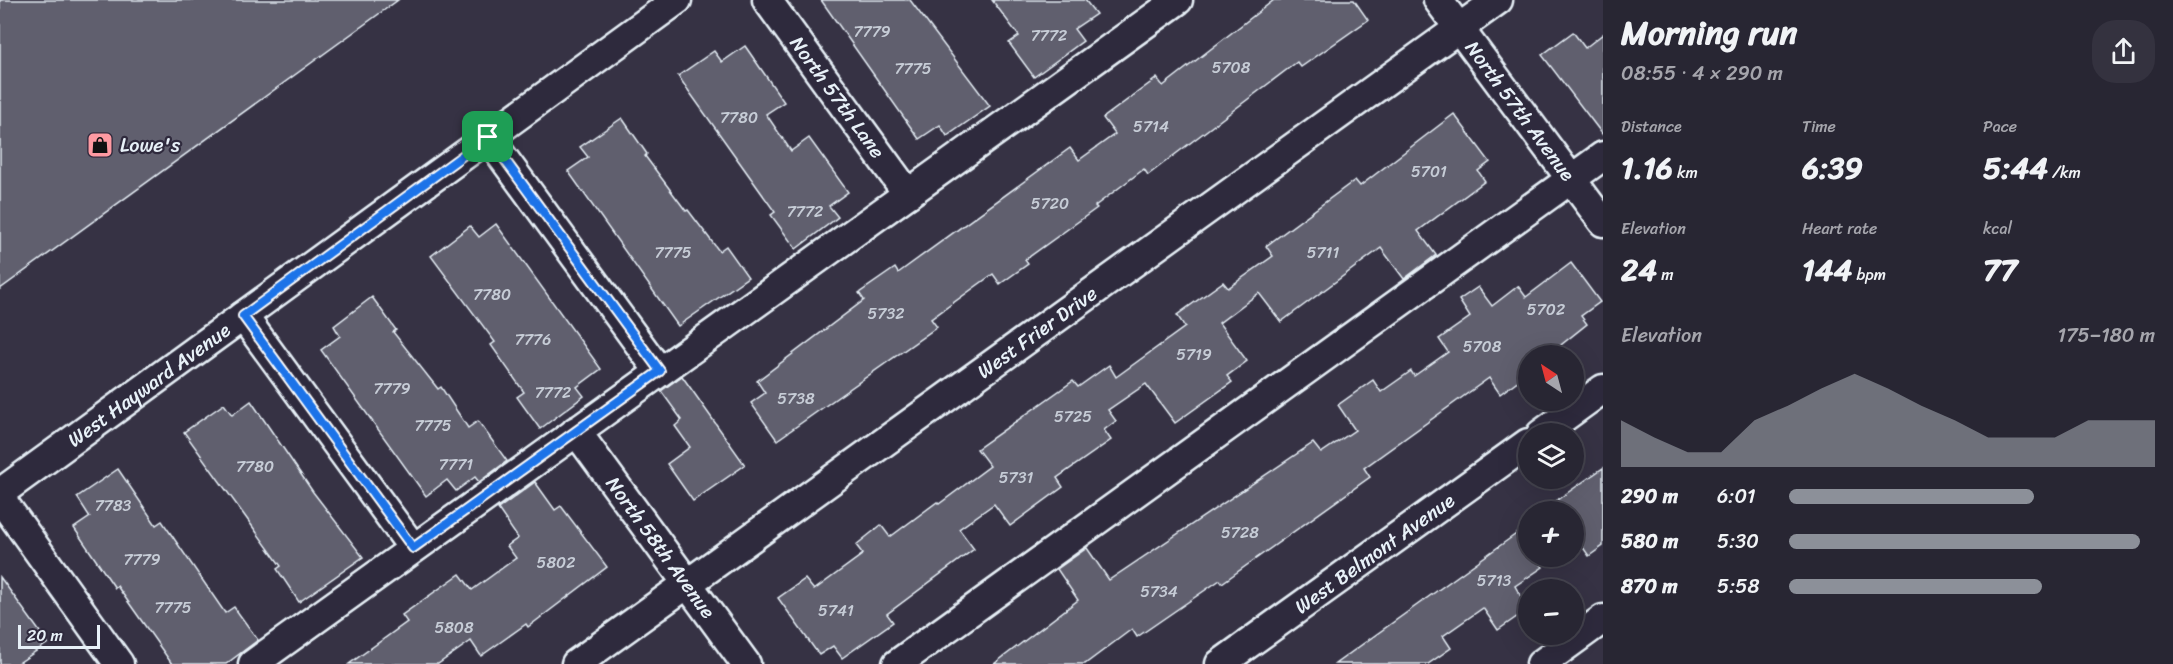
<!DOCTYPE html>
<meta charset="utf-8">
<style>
body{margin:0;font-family:Sriracha,sans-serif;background:#34323f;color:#f1f3f6;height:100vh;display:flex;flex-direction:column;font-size:22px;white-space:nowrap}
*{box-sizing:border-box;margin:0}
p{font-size:20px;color:#a5a5ac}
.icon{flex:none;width:33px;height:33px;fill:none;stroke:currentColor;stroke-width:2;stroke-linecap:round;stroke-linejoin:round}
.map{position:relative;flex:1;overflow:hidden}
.sheet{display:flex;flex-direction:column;background:#282633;width:570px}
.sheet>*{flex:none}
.needle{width:39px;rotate:324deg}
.buttons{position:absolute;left:1518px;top:345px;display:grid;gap:12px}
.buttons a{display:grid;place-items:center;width:66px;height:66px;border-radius:50%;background:#282633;box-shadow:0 6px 24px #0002,0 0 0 2px #44434e;font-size:30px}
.scale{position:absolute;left:18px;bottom:15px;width:82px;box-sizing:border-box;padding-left:6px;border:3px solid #e8f1f8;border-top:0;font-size:16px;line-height:21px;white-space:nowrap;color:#e8f1f8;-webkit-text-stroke:4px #2f2a3d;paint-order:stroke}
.pin{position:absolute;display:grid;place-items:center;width:51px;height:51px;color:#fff;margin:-26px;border-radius:12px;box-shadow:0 3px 9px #0006}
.round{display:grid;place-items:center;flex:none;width:63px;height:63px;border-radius:24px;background:#34323f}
.summary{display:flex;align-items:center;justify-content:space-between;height:102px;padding:0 18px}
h1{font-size:33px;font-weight:700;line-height:45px}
.figures{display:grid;grid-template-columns:repeat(3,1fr);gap:9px;height:102px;padding:6px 18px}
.figures div{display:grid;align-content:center}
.figures b{font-size:30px;font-weight:700}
.figures small{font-size:16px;font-weight:400}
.figures p{font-size:16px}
.chart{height:168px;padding:12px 18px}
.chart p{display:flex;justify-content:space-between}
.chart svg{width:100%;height:108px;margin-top:6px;fill:#8c9099;opacity:.7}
ul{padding:0 18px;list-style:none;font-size:20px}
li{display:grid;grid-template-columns:96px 72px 1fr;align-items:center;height:45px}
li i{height:15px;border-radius:8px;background:#8c9099}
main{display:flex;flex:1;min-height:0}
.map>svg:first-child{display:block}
.building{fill:#605e6e;stroke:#e8f1f8;stroke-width:1.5}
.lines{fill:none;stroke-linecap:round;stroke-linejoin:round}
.minor-casing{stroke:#e8f1f8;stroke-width:33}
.minor{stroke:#2f2a3d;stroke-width:28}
.route-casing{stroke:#fff;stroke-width:12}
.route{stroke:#1a73e8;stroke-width:8}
.labels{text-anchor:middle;stroke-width:4.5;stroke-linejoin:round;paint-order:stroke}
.number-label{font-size:16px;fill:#c6ccd6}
.street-label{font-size:20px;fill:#e8f1f8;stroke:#2f2a3d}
.poi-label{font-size:20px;fill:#e8f1f8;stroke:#2f2a3d;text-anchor:start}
</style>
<main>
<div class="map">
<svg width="1603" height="664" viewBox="0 0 1603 664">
<rect width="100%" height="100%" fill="#363244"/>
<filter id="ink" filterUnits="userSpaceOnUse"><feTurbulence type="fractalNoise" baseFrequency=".0167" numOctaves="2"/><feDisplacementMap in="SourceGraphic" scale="12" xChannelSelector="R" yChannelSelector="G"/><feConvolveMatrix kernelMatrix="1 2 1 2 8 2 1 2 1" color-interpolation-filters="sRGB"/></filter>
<g filter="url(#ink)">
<!-- building -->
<g class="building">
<polygon points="0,0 398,0 0,289"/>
<polygon points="821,0 910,0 990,106 947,136 940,125 919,139"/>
<polygon points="992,0 1085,0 1096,14 1074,29 1083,41 1034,77 1009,43 1019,36"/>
<polygon points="1274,0 1354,0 1368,20 1301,67 1297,62 1148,175 1144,169 1095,206 1097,208 1025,260 1028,264 1000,284 993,274 931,319 937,327 777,440 751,403 765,393 757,381 864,300 859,293 895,268 898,273 1070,148 1079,160 1115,134 1103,118 1157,78 1163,86"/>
<polygon points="1573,32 1585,48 1603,34 1603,135 1542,55"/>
<polygon points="745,46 784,102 766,114 791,151 809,138 848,192 829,206 838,217 796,249 771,215 775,212 678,76 714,51 722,62"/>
<polygon points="1454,114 1490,162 1478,171 1485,181 1418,231 1436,255 1404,279 1381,248 1281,322 1259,293 1219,323 1247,361 1227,376 1232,382 1175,423 1146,384 1108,410 1116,421 1104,430 1111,440 1057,478 1063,487 1010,526 994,504 959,529 974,549 887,614 893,622 842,658 833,646 819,655 778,598 805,579 814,590 863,554 856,545 881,525 890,537 937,502 939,504 990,466 977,449 1073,381 1078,387 1109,365 1116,377 1185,327 1177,315 1223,282 1228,288 1273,256 1266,246 1355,180 1360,186"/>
<polygon points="622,118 647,154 645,156 686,211 688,210 719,251 726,246 748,277 678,326 568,171 588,157 580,147"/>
<polygon points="496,224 601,369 577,387 584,396 540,429 517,397 524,392 491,345 495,342 431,256 470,226 479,237"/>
<polygon points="1571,263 1600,302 1581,316 1587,324 1547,356 1528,356 1528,373 1500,394 1489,378 1364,468 1370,477 1222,583 1220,580 1137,637 1132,629 1085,664 994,664 1078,600 1057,569 1087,548 1109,580 1313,443 1321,453 1355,430 1338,405 1373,380 1381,392 1411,371 1414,376 1448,352 1439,339 1470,317 1459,300 1478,287 1492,306 1518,286 1526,297"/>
<polygon points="372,297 396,330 393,332 438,389 441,387 468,428 478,421 507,461 479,482 475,477 456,491 447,480 426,496 321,350 340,336 334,326"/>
<polygon points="682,376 745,465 693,501 667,464 690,447 675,426 682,420 661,391"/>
<polygon points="251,401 313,492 363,557 299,602 277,569 281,566 184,432 224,404 232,415"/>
<polygon points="1603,468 1603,546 1589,556 1582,546 1574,552 1574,512 1540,512"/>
<polygon points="118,469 156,525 162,521 225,613 234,607 258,640 226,664 172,664 117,586 115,588 74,528 90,517 77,497"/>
<polygon points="535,482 555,510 561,506 607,567 528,627 526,624 481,656 471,641 438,664 349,664 407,622 402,615 460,574 472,590 516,558 507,546 518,538 498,509"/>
<polygon points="1519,532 1528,547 1528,556 1535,556 1543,567 1515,586 1528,609 1498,630 1483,608 1443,636 1451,648 1428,664 1335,664"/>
<polygon points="0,577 48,643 17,664 0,664"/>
</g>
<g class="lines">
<!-- minor casing -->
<g class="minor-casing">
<g id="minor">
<path id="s1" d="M767,0L908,194"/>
<path id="s2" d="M1438,0L1603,222"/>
<polyline points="488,137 659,371"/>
<polyline points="243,316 413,548"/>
<path id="s3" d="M576,431L746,664"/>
<polyline points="1541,434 1603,389"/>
<path id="s4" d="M0,493L677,0"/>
<polyline points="0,498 119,664"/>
<polyline points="253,664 1178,0"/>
<path id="s5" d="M576,664L1498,0"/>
<polyline points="897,664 1603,156"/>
<path id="s6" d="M1220,664L1528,443"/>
<polyline points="1541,664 1603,619"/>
</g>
</g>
<!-- minor -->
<use href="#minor" class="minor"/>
</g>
</g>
<g class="lines" filter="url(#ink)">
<!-- route casing -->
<g class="route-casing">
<polygon id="route" points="488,137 660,371 413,548 243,316"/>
</g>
<!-- route -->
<use href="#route" class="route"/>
</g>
<!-- icons -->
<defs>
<g id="shop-square" transform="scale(1.35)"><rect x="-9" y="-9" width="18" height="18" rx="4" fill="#ff9aa2" stroke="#2f2a3d"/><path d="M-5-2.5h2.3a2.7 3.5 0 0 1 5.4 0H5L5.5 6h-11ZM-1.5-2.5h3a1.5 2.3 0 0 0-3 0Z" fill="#111"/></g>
</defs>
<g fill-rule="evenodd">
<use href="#shop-square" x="100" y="145"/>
</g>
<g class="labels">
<!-- number labels -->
<g class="number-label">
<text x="872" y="37">7779</text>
<text x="1049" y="41">7772</text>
<text x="1231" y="73">5708</text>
<text x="913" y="74">7775</text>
<text x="739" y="123">7780</text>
<text x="1151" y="132">5714</text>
<text x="1429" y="177">5701</text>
<text x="1050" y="209">5720</text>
<text x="805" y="217">7772</text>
<text x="673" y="258">7775</text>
<text x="1323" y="258">5711</text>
<text x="492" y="300">7780</text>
<text x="1546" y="315">5702</text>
<text x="886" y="319">5732</text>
<text x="533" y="345">7776</text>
<text x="1482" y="352">5708</text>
<text x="1194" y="360">5719</text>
<text x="392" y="394">7779</text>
<text x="553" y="398">7772</text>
<text x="796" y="404">5738</text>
<text x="1073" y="422">5725</text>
<text x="433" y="431">7775</text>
<text x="456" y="470">7771</text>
<text x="255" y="472">7780</text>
<text x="1016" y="483">5731</text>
<text x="113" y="511">7783</text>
<text x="1240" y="538">5728</text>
<text x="142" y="565">7779</text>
<text x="556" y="568">5802</text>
<text x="1494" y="586">5713</text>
<text x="1159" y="597">5734</text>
<text x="173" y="613">7775</text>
<text x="836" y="616">5741</text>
<text x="454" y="633">5808</text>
</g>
<!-- street labels -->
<g class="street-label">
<text dy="7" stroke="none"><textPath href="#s1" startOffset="120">North 57th Lane</textPath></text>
<text dy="7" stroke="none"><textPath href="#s2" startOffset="138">North 57th Avenue</textPath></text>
<text dy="7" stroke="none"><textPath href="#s5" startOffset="568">West Frier Drive</textPath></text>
<text dy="7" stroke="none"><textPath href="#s4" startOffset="184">West Hayward Avenue</textPath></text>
<text dy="7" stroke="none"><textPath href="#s3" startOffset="144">North 58th Avenue</textPath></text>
<text dy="7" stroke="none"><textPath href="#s6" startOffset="190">West Belmont Avenue</textPath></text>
</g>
<!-- poi labels -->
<g class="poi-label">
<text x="120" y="152">Lowe's</text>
</g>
</g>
</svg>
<div class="buttons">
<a><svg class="needle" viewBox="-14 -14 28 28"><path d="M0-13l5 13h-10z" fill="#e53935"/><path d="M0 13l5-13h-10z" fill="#a5a5ac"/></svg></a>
<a><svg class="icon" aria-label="layers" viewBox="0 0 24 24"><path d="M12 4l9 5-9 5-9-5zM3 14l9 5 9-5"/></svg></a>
<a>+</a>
<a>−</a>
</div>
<div class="scale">20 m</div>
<div class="pin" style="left:488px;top:137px;background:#1e9e55"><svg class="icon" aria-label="arrive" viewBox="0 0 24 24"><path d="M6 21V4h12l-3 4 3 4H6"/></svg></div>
</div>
<section class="sheet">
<div class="summary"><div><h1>Morning run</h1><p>08:55 · 4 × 290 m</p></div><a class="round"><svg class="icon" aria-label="share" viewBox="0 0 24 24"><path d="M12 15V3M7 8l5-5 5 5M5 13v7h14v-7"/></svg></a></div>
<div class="figures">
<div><p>Distance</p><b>1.16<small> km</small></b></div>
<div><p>Time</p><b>6:39</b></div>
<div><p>Pace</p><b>5:44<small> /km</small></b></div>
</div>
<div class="figures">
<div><p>Elevation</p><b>24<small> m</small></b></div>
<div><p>Heart rate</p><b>144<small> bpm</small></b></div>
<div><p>kcal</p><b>77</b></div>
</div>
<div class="chart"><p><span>Elevation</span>175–180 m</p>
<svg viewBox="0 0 160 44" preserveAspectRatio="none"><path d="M0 44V25L10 32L20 38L30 38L40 25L50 19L60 12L70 6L80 12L90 19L100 25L110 32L120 32L130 32L140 25L150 25L160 25V44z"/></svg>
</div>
<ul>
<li><b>290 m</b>6:01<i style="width:67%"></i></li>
<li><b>580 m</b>5:30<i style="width:96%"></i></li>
<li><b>870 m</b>5:58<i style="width:69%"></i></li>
</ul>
</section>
</main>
